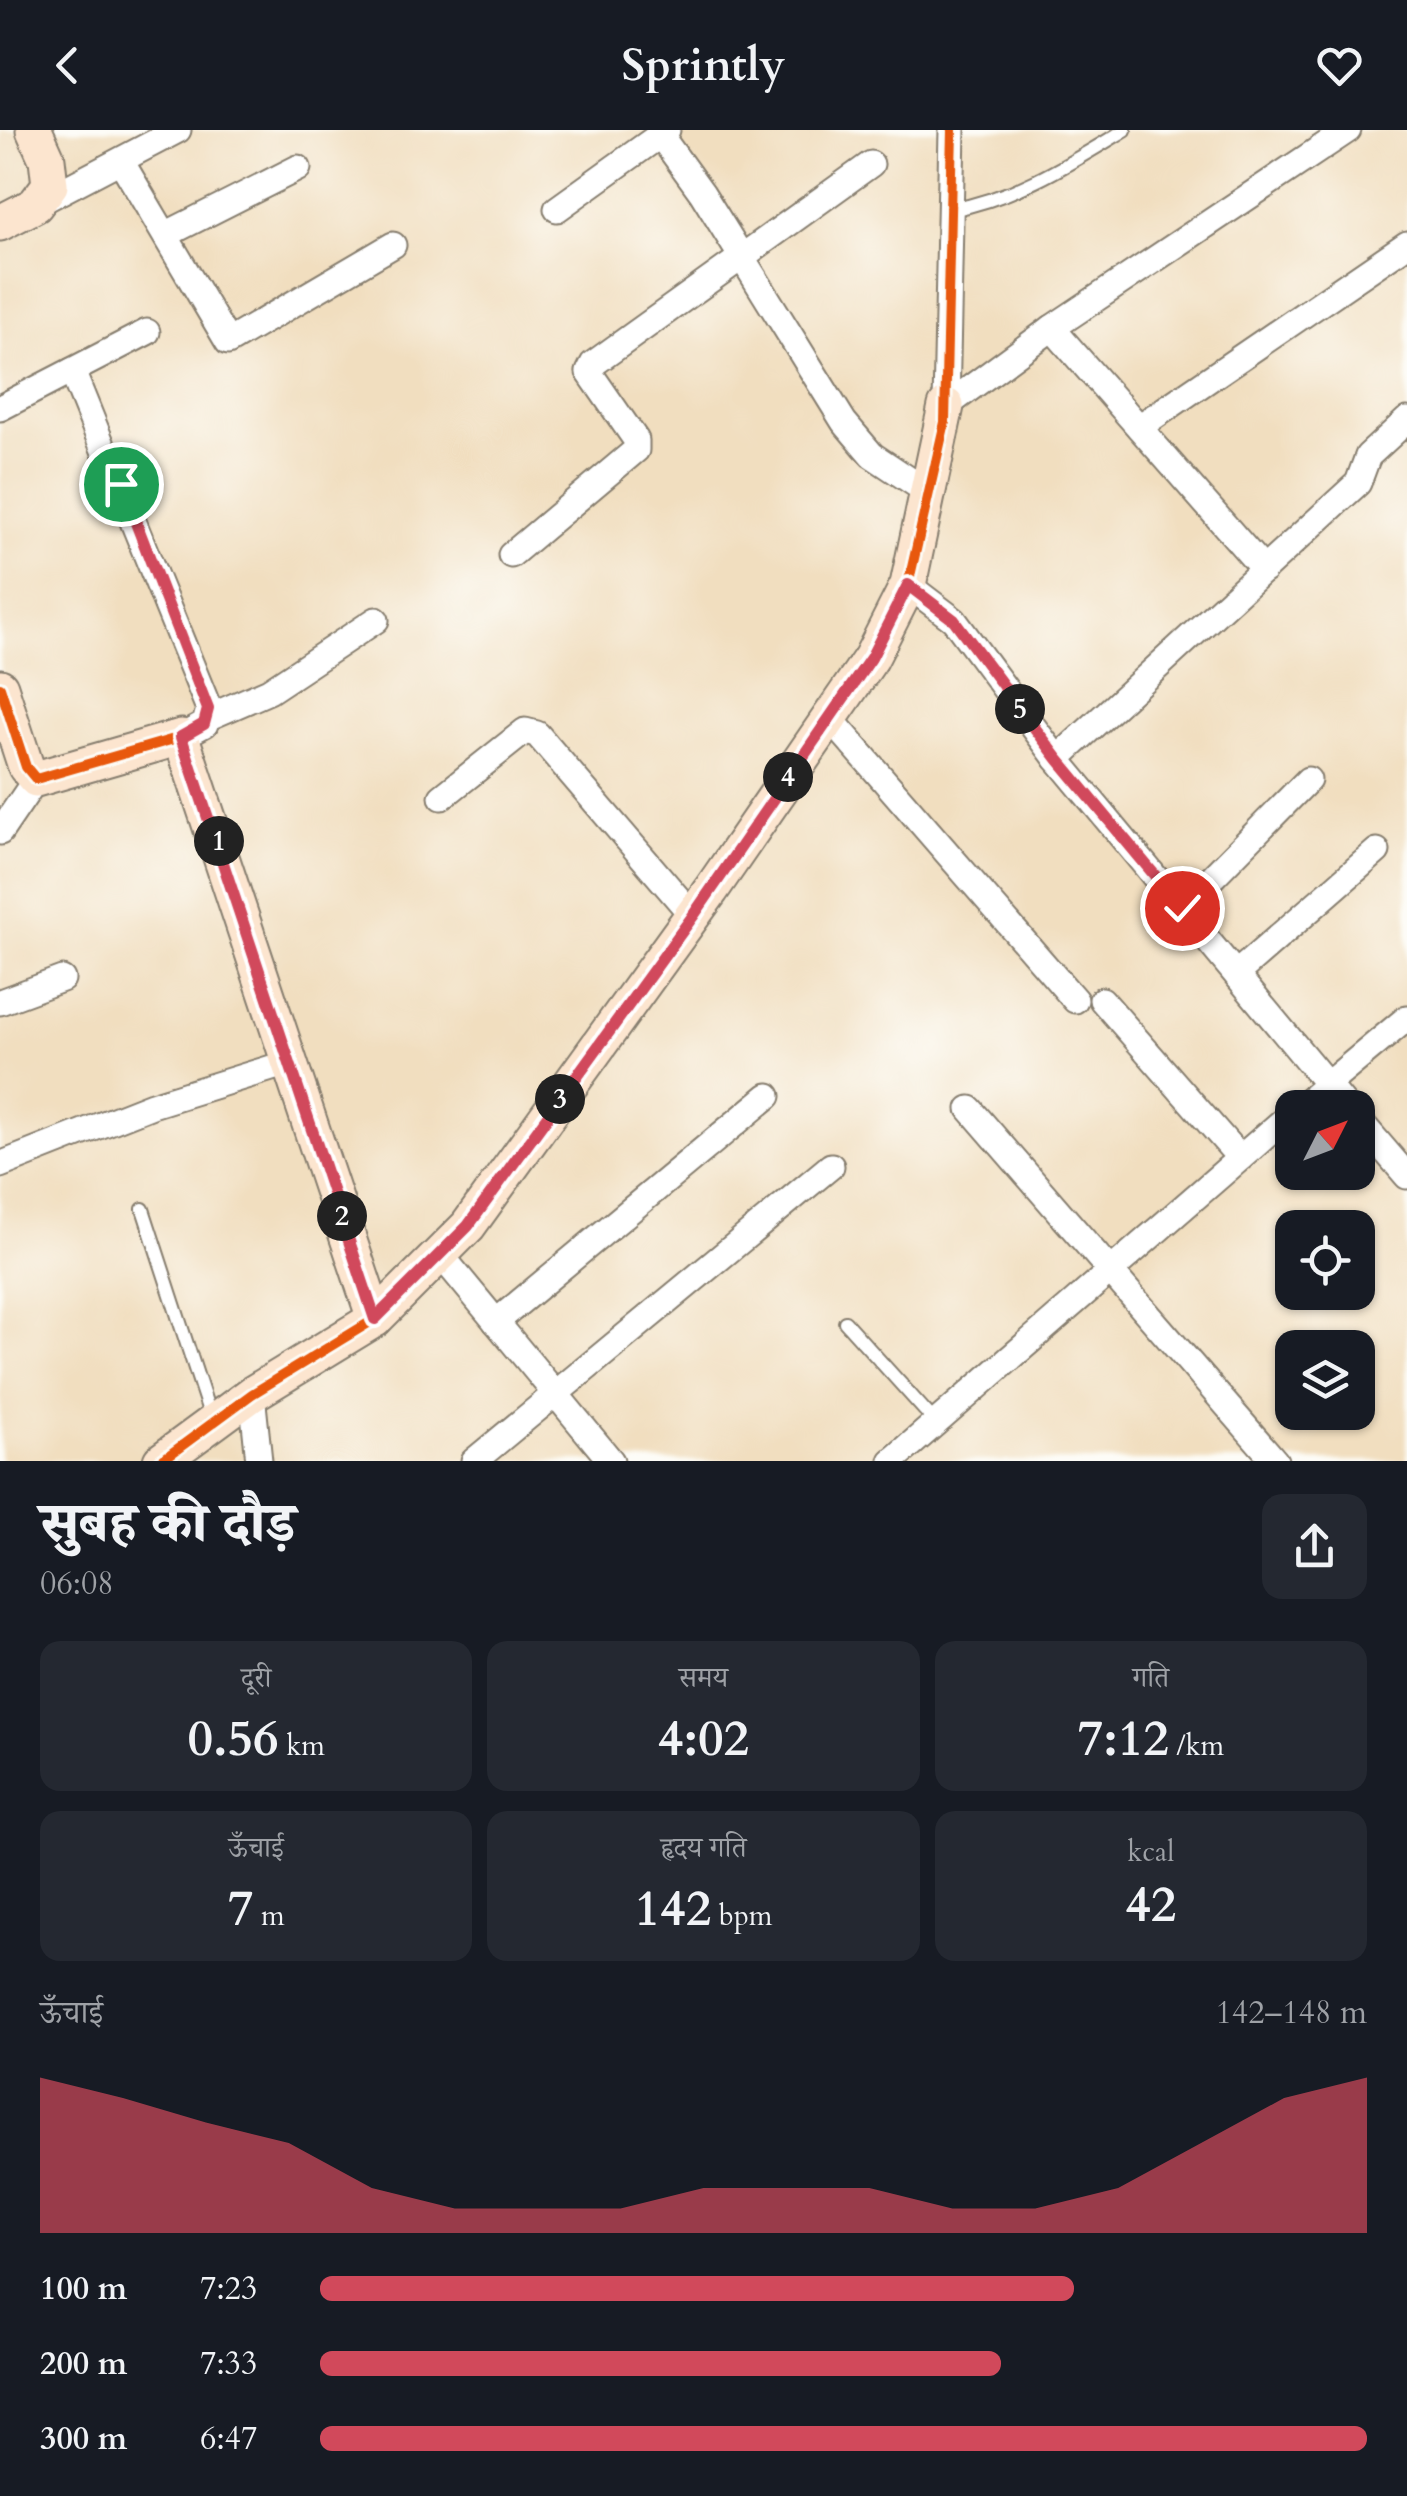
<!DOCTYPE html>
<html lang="hi">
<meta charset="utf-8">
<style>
body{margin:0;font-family:Cardo,"Noto Serif Devanagari",serif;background:#242831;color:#f1f3f6;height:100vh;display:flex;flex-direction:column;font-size:38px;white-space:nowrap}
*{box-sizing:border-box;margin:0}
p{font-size:32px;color:#9ea1a6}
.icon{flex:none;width:55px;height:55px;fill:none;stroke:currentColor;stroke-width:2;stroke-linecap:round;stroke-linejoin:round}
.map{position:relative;height:1331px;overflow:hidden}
.side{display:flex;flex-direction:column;background:#171b24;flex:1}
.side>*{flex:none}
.needle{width:65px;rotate:48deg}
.tools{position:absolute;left:1275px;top:960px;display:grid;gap:20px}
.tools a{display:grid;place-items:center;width:100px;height:100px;border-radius:20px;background:#171b24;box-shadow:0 2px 8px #0004;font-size:50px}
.pin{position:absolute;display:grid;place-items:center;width:85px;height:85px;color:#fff;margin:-42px;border:5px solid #fff;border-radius:50%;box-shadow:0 2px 10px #0007}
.km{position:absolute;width:50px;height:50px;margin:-25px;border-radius:50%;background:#222;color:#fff;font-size:28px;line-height:50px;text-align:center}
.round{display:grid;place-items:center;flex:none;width:105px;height:105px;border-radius:20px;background:#242831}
.headline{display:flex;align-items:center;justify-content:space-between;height:170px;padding:0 40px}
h1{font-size:55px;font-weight:800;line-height:75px}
.metrics{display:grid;grid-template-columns:repeat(3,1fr);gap:15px;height:170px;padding:10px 40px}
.metrics div{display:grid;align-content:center;border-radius:20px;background:#242831;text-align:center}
.metrics b{font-size:50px;font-weight:800}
.metrics small{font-size:28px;font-weight:400}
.metrics p{font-size:28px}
.chart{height:280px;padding:20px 40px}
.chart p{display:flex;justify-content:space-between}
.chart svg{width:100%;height:180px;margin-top:10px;fill:#d1495b;opacity:.7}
ul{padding:0 40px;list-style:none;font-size:32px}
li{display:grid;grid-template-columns:160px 120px 1fr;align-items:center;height:75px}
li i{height:25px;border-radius:12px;background:#d1495b}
header{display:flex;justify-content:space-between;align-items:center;height:130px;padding:0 40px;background:#171b24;font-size:45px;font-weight:800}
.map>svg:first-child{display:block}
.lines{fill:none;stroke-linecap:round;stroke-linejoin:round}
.lane-casing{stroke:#867d6e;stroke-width:16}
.street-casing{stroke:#867d6e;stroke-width:29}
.secondary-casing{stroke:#867d6e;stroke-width:39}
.lane{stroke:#fff;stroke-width:12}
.street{stroke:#fff;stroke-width:25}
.secondary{stroke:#fce5cf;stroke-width:35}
.cycleway-casing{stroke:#fdfcf7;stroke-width:16}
.cycleway{stroke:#e8590c;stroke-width:10}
.route-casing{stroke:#fff;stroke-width:20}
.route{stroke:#d1495b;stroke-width:12}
</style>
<header><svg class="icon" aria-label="back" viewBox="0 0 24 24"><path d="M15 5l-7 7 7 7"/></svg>Sprintly<svg class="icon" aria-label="heart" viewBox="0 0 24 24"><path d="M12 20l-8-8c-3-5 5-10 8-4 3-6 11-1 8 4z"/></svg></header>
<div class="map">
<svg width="1407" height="1331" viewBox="0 0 1407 1331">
<rect width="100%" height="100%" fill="#fdfcf7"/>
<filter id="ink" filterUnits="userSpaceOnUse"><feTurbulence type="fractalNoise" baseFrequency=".01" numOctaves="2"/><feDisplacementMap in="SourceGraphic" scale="20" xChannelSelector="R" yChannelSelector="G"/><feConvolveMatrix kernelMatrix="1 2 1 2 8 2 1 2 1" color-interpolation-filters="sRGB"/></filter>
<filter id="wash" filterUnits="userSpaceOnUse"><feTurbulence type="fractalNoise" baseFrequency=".0048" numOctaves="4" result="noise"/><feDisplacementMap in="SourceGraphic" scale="40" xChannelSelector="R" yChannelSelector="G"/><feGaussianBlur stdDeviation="2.25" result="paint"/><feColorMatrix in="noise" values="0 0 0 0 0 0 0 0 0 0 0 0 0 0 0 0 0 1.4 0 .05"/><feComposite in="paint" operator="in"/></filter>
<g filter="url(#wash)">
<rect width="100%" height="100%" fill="#f1debf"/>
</g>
<g filter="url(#ink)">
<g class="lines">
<!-- lane casing -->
<g class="lane-casing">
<g id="lane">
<path d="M950,80C1016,68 1069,34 1125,0"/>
<polyline points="143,1079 212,1291"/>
<polyline points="845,1192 936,1293"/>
</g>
</g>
<!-- street casing -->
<g class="street-casing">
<g id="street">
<polyline points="660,5 702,63 844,292 872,325 929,363"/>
<polyline points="121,31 228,212 393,115"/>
<polyline points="35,75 178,0"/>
<polyline points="557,79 667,0"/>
<polyline points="167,104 298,38"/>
<polyline points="1052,198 1264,440"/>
<polyline points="72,241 209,579 205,594 181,607"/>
<polyline points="946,276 1052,198 1348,0"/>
<polyline points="946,276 952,0"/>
<polyline points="0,278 147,202"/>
<polyline points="1139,297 1407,114"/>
<polyline points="511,425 636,320 636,310 589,242 593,234 871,34"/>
<polyline points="908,455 954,490 1057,629 1347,978"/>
<polyline points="209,587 269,561 376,490"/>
<polyline points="829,587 1075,870"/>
<polyline points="1057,629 1358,353 1368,326 1407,290"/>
<polyline points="442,667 525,601 537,604 693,786"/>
<polyline points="0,702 36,649"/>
<polyline points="1182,778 1308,650"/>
<polyline points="1236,844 1377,721"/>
<polyline points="1102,870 1240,1028"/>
<polyline points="0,872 62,849"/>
<polyline points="1299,978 1407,888"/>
<polyline points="970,979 1275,1331"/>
<polyline points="1358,989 1407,1046"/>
<polyline points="0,1035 152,975 291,932"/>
<polyline points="440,1124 611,1331"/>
<polyline points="496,1192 768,966"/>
<polyline points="252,1264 259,1331"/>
<polyline points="474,1331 831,1036"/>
<polyline points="892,1331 1292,983"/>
</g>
</g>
<!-- secondary casing -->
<g class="secondary-casing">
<g id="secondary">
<polyline points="0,93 35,75 50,55 47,29 34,0"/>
<polyline points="0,557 26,637 36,649 181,607 375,1189"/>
<polyline points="161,1331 252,1264 375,1189 468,1096 711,760 871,528 908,455 946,276"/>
</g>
</g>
<!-- lane -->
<use href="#lane" class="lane"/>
<!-- street -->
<use href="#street" class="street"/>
<!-- secondary -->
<use href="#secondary" class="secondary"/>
<!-- cycleway casing -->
<g class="cycleway-casing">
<g id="cycleway">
<polyline points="0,557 26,637 36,649 181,607 375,1189"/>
<polyline points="161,1331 252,1264 375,1189 468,1096 711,760 871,528 908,455 945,292 952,0"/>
</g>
</g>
<!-- cycleway -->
<use href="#cycleway" class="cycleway"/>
</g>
</g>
<g class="lines" filter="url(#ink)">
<!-- route casing -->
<g class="route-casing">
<polyline id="route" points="121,354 208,579 204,594 181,607 375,1189 468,1096 693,786 871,528 908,455 954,490 1058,629 1182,778"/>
</g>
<!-- route -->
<use href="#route" class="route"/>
</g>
</svg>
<div class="tools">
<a><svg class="needle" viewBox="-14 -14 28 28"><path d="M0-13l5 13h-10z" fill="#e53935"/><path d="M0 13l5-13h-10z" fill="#9ea1a6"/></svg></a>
<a><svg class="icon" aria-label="locate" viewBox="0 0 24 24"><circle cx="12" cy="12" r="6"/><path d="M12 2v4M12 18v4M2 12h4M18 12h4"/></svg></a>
<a><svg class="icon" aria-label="layers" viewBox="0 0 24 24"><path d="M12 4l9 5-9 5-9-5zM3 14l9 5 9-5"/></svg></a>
</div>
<div class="pin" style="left:121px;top:354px;background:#1e9e55"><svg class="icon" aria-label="arrive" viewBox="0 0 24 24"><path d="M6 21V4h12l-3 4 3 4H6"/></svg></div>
<div class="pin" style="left:1182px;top:778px;background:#d93025"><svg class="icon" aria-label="check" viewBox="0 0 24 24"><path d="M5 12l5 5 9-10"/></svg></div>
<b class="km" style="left:219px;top:711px">1</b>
<b class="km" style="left:342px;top:1086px">2</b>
<b class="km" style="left:560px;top:969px">3</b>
<b class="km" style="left:788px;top:647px">4</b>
<b class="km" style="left:1020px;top:579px">5</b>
</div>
<section class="side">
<div class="headline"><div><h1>सुबह की दौड़</h1><p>06:08</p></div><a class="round"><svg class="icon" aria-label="share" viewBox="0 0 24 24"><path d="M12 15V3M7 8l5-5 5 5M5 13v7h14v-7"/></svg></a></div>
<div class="metrics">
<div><p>दूरी</p><b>0.56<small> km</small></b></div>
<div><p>समय</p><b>4:02</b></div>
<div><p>गति</p><b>7:12<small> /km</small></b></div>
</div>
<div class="metrics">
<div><p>ऊँचाई</p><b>7<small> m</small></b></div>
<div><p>हृदय गति</p><b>142<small> bpm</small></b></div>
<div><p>kcal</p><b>42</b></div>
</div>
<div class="chart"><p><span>ऊँचाई</span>142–148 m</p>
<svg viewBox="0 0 160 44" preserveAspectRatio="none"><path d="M0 44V6L10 11L20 17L30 22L40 33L50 38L60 38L70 38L80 33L90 33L100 33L110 38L120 38L130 33L140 22L150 11L160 6V44z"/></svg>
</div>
<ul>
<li><b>100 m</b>7:23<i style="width:72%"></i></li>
<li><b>200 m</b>7:33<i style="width:65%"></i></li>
<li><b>300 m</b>6:47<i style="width:100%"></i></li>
</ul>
</section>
